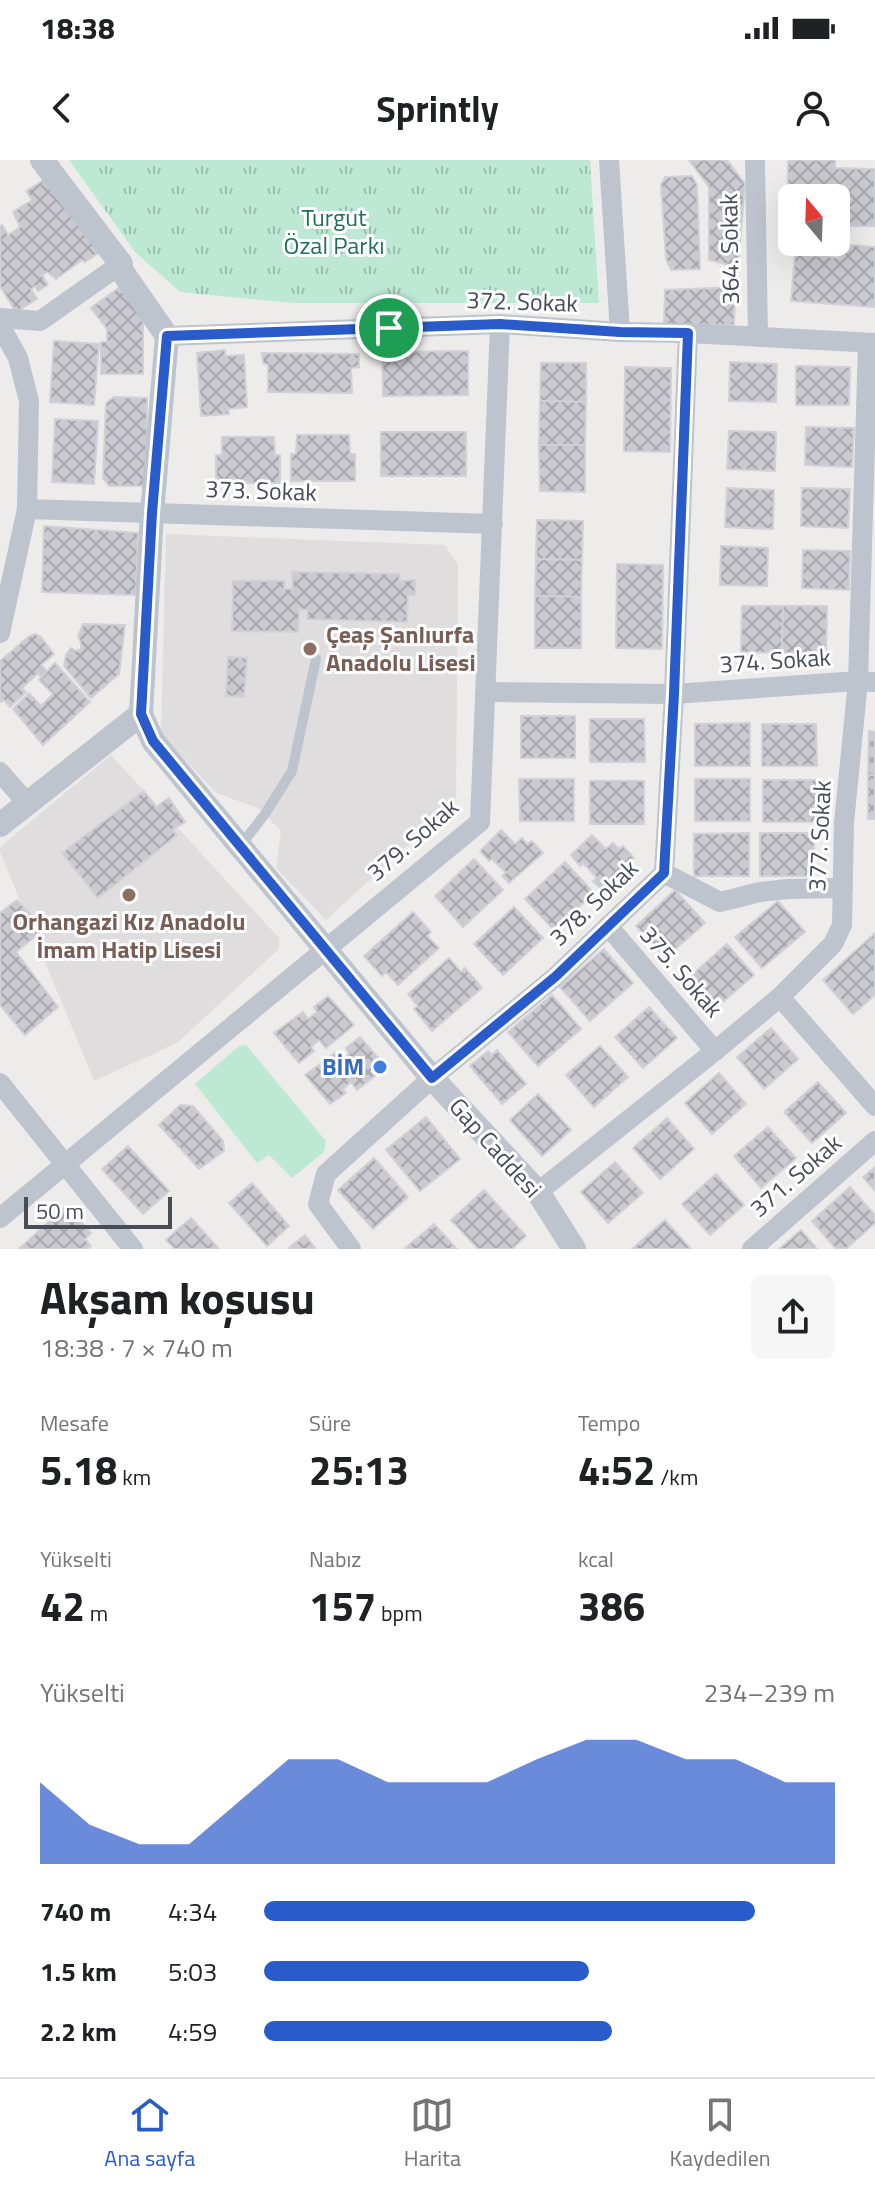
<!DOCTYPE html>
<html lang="tr">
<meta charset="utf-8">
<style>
body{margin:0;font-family:"Titillium Web",sans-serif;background:#f6f6f6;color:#202124;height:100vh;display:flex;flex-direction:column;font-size:30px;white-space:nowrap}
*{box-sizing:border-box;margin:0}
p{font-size:26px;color:#757577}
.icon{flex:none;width:44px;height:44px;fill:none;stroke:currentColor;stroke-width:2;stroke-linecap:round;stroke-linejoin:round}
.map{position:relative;height:1089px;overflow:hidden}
.drawer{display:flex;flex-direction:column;background:#fff;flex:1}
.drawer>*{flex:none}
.needle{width:52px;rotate:341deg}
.tools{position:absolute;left:778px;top:24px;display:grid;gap:16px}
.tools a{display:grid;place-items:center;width:72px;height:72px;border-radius:12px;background:#fff;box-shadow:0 8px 32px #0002;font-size:40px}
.scale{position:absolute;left:24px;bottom:20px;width:148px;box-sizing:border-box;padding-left:8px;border:4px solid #464d57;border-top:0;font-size:22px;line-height:28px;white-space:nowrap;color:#464d57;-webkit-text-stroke:6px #fff;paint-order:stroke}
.pin{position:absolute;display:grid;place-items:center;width:68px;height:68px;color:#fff;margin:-34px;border:4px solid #fff;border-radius:50%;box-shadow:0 2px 8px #0007}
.round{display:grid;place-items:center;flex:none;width:84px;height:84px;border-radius:12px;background:#f6f6f6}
.summary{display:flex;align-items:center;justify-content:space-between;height:136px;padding:0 40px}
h1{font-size:44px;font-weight:700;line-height:60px}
.metrics{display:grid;grid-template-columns:repeat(3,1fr);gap:12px;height:136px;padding:8px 40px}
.metrics div{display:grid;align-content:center}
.metrics b{font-size:40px;font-weight:700}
.metrics small{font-size:22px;font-weight:400}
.metrics p{font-size:22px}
.chart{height:224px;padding:16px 40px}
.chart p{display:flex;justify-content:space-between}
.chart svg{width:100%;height:144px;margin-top:8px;fill:#2a5bca;opacity:.7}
ul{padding:0 40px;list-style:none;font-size:26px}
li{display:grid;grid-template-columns:128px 96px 1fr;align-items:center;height:60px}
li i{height:20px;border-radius:10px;background:#2a5bca}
.status{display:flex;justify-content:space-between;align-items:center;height:56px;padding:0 40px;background:#fff;direction:ltr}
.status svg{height:22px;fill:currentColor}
header{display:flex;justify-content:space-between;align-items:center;height:104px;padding:0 40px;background:#fff;font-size:36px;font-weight:700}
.menu{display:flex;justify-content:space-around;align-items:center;height:112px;border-top:2px solid #e0e0e0;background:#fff;font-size:22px;color:#757577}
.menu a{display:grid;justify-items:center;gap:4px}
.menu .selected{color:#2a5bca}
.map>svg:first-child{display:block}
.education{fill:#dfdddd}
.grass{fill:#bde9d4}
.park{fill:url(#park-tufts)}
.building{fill:url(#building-cross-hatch);stroke:#d0d1d7;stroke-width:2}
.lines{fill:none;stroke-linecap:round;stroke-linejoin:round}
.service{stroke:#bec4cd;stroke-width:10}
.minor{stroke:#bec4cd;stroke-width:20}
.tertiary{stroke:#bec4cd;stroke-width:24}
.route-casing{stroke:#fff;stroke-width:16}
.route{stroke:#2a5bca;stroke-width:10}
.education-dot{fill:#8d6e63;stroke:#fff;stroke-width:3}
.shop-dot{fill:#3f7fe0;stroke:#fff;stroke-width:3}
.labels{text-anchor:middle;stroke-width:6;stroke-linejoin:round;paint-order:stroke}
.park-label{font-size:24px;fill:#1f7052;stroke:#fff}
.street-label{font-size:24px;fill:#464d57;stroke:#fff}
.education-label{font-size:24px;font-weight:bold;fill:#785e54;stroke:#fff;text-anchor:start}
.shop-label{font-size:24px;font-weight:bold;fill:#366cbe;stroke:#fff;text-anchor:end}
</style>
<div class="status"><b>18:38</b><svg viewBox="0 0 49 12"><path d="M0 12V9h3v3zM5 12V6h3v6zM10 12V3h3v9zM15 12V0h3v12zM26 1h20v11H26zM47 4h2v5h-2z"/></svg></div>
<header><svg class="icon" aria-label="back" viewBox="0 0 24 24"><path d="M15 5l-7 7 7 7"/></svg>Sprintly<svg class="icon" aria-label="person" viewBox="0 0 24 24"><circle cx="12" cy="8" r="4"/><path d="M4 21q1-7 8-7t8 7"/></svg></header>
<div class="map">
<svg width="875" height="1089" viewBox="0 0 875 1089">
<defs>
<pattern id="park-tufts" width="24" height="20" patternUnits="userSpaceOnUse" patternTransform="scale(2)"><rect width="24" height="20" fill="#bde9d4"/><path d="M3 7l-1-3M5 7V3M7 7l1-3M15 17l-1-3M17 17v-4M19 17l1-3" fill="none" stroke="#9bbfaf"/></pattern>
<pattern id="building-cross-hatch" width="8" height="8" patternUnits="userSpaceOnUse" patternTransform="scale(2)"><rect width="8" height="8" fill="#cacad0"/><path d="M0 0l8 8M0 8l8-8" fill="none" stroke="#a6a6ac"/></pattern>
</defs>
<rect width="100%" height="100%" fill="#eeeceb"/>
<!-- education -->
<g class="education">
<polygon points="166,374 445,385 458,405 456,641 326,760 276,708 281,671 258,648 216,633 161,574"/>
<polygon points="111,595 279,778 279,789 177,883 94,921 0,692 0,687"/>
</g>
<!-- grass -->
<polygon class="grass" points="246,885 326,981 324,992 292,1018 269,995 257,1003 195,924 239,886"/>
<!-- park -->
<polygon class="park" points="69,0 590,0 599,143 293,143 180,132 135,92"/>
<!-- building -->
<g class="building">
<polygon points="689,0 727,0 745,24 738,107 709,100 709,27"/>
<polygon points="788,0 835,0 835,8 875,9 875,66 839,66 839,78 836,78 836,38 792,38 792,77 787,77"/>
<polygon points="50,16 100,92 85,102 82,100 56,119 47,112 42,115 48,125 38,131 35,126 31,129 37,139 16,152 0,126 0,66 2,65 8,75 20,67 13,52 32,40 26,31"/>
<polygon points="692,16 697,25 700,109 671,110 666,99 661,25 665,17"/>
<polygon points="841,84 875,87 875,147 791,141 795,94 840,98"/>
<polygon points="120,127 143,158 143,214 101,214 101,182 107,182 107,169 91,148"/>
<polygon points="735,127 734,165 664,164 665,130"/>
<polygon points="54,181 99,184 94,245 50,242"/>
<polygon points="225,190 225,196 244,195 247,247 228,249 229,254 201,256 197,193"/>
<polygon points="468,191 468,235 383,236 382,192"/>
<polygon points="262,193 359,194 359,207 351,208 352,233 268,232 268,205 263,203"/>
<polygon points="730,202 777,204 776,242 729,241"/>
<polygon points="541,203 586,203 586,242 540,241"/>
<polygon points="796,206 850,207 849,245 796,245"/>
<polygon points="625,207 671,208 670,292 624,291"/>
<polygon points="114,237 147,238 146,326 109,326 103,318 106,243"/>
<polygon points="540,241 586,242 585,285 539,285"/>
<polygon points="55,259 98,261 94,324 52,322"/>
<polygon points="806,267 854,268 852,307 805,305"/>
<polygon points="729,271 776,272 775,311 727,309"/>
<rect x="381" y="272" width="85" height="44"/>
<polygon points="297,275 349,275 350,294 355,294 355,321 291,321 291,294 296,294"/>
<polygon points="222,277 274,277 275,295 280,295 280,323 216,323 216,295 222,295"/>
<polygon points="539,285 585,285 585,332 540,331"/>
<polygon points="727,328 774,330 773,369 725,367"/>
<polygon points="802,328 850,329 848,368 801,366"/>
<polygon points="537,360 583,361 582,400 536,399"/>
<polygon points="44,366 138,373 136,435 42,432"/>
<polygon points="721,386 768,388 767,426 720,425"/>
<polygon points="803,390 850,391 849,430 802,428"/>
<polygon points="536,399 582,400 581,437 535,436"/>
<polygon points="617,404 663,405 662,489 616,488"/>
<polygon points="292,412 399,414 400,421 415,420 415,435 408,435 407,462 307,459 308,450 299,449 298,472 232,471 233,421 285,421 284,429 293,429"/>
<polygon points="535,436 581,437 581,488 535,488"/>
<polygon points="742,446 783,446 782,493 741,492"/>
<polygon points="783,446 827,446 826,494 782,493"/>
<polygon points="83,464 125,465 119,514 91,538 64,506 66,495 71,488 76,491 81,489 81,483 78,476"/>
<polygon points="35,474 41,477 54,494 41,505 47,511 41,517 38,513 22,528 26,532 10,547 4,540 0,542 0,501 28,477"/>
<polygon points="228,497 247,498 244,537 226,536"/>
<polygon points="55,503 90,542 43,585 13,549 29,533 41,546 53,534 39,520"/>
<rect x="521" y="556" width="54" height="42"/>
<polygon points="590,559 644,559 645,602 590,602"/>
<polygon points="750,563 750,606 695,606 695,564"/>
<polygon points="762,564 816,564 817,606 762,606"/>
<polygon points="869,571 875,572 875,615 868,615"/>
<rect x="868" y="615" width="7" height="44"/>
<polygon points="519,619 574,619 574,661 520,661"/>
<rect x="695" y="619" width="55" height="42"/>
<rect x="763" y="620" width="55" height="42"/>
<rect x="590" y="621" width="54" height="43"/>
<polygon points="144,631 156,647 169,638 185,662 172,670 177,675 98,738 62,693"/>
<polygon points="501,670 515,684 522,678 527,684 532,681 543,693 509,723 502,716 506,713 492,699 489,701 480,691"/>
<polygon points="749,673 749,716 694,716 694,674"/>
<rect x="760" y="673" width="54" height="43"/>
<polygon points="592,675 606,689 613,683 619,689 623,686 634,698 600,728 593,721 597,718 583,703 580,706 571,695"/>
<polygon points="474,699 503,730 463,767 435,736"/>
<polygon points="565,702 594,733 554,770 525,739"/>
<polygon points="675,730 705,763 665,798 636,766"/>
<polygon points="17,740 44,769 16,792 58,847 25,875 0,845 0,753"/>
<polygon points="778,741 805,772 762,808 735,777"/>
<polygon points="514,747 543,778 503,815 474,784"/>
<polygon points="413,752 431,772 427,776 439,788 398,825 386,812 382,816 364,796"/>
<polygon points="875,773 875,835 853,854 823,820"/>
<polygon points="727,784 754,815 711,852 685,821"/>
<polygon points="604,789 633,823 590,861 560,827"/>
<polygon points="449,798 461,812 465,808 482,828 432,871 414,849 418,846 408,834"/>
<polygon points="552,835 581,869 538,906 508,872"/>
<polygon points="328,836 354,865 326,888 319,880 311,887 314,891 299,903 274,873 303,852 308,859 317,852 314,847"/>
<polygon points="649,847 677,878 643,908 615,877"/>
<polygon points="771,868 798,899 764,929 737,897"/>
<polygon points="360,877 386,907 357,930 351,922 343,929 346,933 330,944 305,915 335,893 340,901 349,894 346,888"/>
<polygon points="600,886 628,917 594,947 566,915"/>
<polygon points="497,890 526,924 502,944 470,906 488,891 492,895"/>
<polygon points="719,913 746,944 712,974 685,943"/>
<polygon points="818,922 846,953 812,983 784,952"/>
<polygon points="538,934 571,970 542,996 510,960"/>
<polygon points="180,945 193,946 223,981 224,991 199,1009 159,965"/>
<polygon points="426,957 460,999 420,1031 386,990"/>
<polygon points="667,958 694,989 660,1019 633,988"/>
<polygon points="768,967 796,998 761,1028 734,996"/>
<polygon points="128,986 169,1031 143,1054 102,1009"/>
<polygon points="374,998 408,1037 373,1069 338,1030"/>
<polygon points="615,1002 643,1033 608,1063 581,1032"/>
<polygon points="875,1007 875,1031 863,1017"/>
<polygon points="716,1014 744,1045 710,1075 682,1044"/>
<polygon points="252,1023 289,1066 267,1086 229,1043"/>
<polygon points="850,1027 875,1055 875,1063 846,1089 836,1089 812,1061"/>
<polygon points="484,1030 526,1076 512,1089 478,1089 451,1060"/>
<polygon points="66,1046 91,1073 85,1079 91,1086 87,1089 19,1089"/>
<polygon points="191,1058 219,1089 175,1089 166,1080"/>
<polygon points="665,1060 691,1089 632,1089"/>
<polygon points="434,1064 457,1089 404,1089"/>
<polygon points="801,1070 817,1089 779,1089"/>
<polygon points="305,1075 316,1089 289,1089 289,1088"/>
</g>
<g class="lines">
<!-- service -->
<polyline class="service" points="241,685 265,654 292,611 316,499"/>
<!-- minor -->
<g class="minor">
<polyline points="609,0 620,172"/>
<polyline points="755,0 758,177"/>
<polyline points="0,158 40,161 121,104"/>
<polyline points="0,165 18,198 29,241 27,349 0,473"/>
<polyline points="167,176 500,164 620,172 688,173 875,183"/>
<polyline points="27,349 493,364"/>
<polyline points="486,532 674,534 858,521 875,522"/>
<polyline points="0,612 27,643"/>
<polyline points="664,713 720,742 760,732 788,729 843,728"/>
<polyline points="608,766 715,891"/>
<polyline points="780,837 875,946"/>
<polyline points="0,923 133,1089"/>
<polyline points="538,1032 715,891 780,837 833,784 842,765 844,663 858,521 868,183"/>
<polyline points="0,1058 480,662 500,164"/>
<polyline points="351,1089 318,1044 326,1014 432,918 555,817 664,713 674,534 688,173"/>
<polyline points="752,1089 875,981"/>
</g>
<!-- tertiary -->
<g class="tertiary">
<polyline points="141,554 153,581 432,918 538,1032 574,1089"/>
<polyline points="0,665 141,554 152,353 167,176 121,110 121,104 42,0"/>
</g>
</g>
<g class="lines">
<!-- route casing -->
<g class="route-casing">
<polygon id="route" points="500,164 620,172 688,173 674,534 664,713 555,817 432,918 153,581 141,554 152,353 167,176"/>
</g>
<!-- route -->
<use href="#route" class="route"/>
</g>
<!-- markers -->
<g class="education-dot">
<circle cx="310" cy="489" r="8"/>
<circle cx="129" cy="735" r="8"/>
</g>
<circle class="shop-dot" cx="380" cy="907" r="8"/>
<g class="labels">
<!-- park labels -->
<g class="park-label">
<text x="334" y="66">Turgut<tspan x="334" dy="28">Özal Parkı</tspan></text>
</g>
<!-- street labels -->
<g class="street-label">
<text transform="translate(730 89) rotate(-91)" y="8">364. Sokak</text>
<text transform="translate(522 142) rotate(2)" y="8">372. Sokak</text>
<text transform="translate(261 331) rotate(2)" y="8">373. Sokak</text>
<text transform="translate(775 501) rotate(-4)" y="8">374. Sokak</text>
<text transform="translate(820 676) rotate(-87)" y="8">377. Sokak</text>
<text transform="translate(413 680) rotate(-41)" y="8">379. Sokak</text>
<text transform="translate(594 743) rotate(-44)" y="8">378. Sokak</text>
<text transform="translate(681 812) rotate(49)" y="8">375. Sokak</text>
<text transform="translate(495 988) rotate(48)" y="8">Gap Caddesi</text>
<text transform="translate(796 1016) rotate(-41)" y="8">371. Sokak</text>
</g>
<!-- education labels -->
<g class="education-label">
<text x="326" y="483">Çeaş Şanlıurfa<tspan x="326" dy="28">Anadolu Lisesi</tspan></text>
<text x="129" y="770" text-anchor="middle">Orhangazi Kız Anadolu<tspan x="129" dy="28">İmam Hatip Lisesi</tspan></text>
</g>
<!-- shop labels -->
<g class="shop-label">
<text x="364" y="915">BİM</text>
</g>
</g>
</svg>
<div class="tools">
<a><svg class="needle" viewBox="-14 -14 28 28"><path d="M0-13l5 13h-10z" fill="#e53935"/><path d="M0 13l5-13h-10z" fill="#757577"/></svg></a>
</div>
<div class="scale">50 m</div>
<div class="pin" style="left:389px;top:168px;background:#1e9e55"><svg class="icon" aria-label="arrive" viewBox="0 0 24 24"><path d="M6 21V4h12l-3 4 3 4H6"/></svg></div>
</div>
<section class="drawer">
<div class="summary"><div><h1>Akşam koşusu</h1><p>18:38 · 7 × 740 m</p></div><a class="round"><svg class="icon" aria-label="share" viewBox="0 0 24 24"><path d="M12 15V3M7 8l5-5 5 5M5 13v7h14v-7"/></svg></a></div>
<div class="metrics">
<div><p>Mesafe</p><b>5.18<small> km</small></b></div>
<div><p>Süre</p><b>25:13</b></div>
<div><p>Tempo</p><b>4:52<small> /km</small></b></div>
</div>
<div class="metrics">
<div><p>Yükselti</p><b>42<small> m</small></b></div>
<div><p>Nabız</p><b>157<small> bpm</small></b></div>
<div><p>kcal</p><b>386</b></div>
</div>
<div class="chart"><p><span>Yükselti</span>234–239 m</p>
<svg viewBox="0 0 160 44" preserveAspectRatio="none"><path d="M0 44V19L10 32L20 38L30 38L40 25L50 12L60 12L70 19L80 19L90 19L100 12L110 6L120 6L130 12L140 12L150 19L160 19V44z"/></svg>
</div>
<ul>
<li><b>740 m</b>4:34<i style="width:86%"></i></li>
<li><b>1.5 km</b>5:03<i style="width:57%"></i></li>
<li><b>2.2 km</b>4:59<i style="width:61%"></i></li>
</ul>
</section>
<nav class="menu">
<a class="selected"><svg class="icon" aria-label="home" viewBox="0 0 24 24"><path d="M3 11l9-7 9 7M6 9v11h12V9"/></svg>Ana sayfa</a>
<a><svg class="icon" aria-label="map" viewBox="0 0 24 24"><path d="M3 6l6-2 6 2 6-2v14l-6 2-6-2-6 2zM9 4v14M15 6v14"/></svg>Harita</a>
<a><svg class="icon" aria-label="saved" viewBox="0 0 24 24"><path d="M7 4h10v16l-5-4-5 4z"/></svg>Kaydedilen</a>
</nav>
